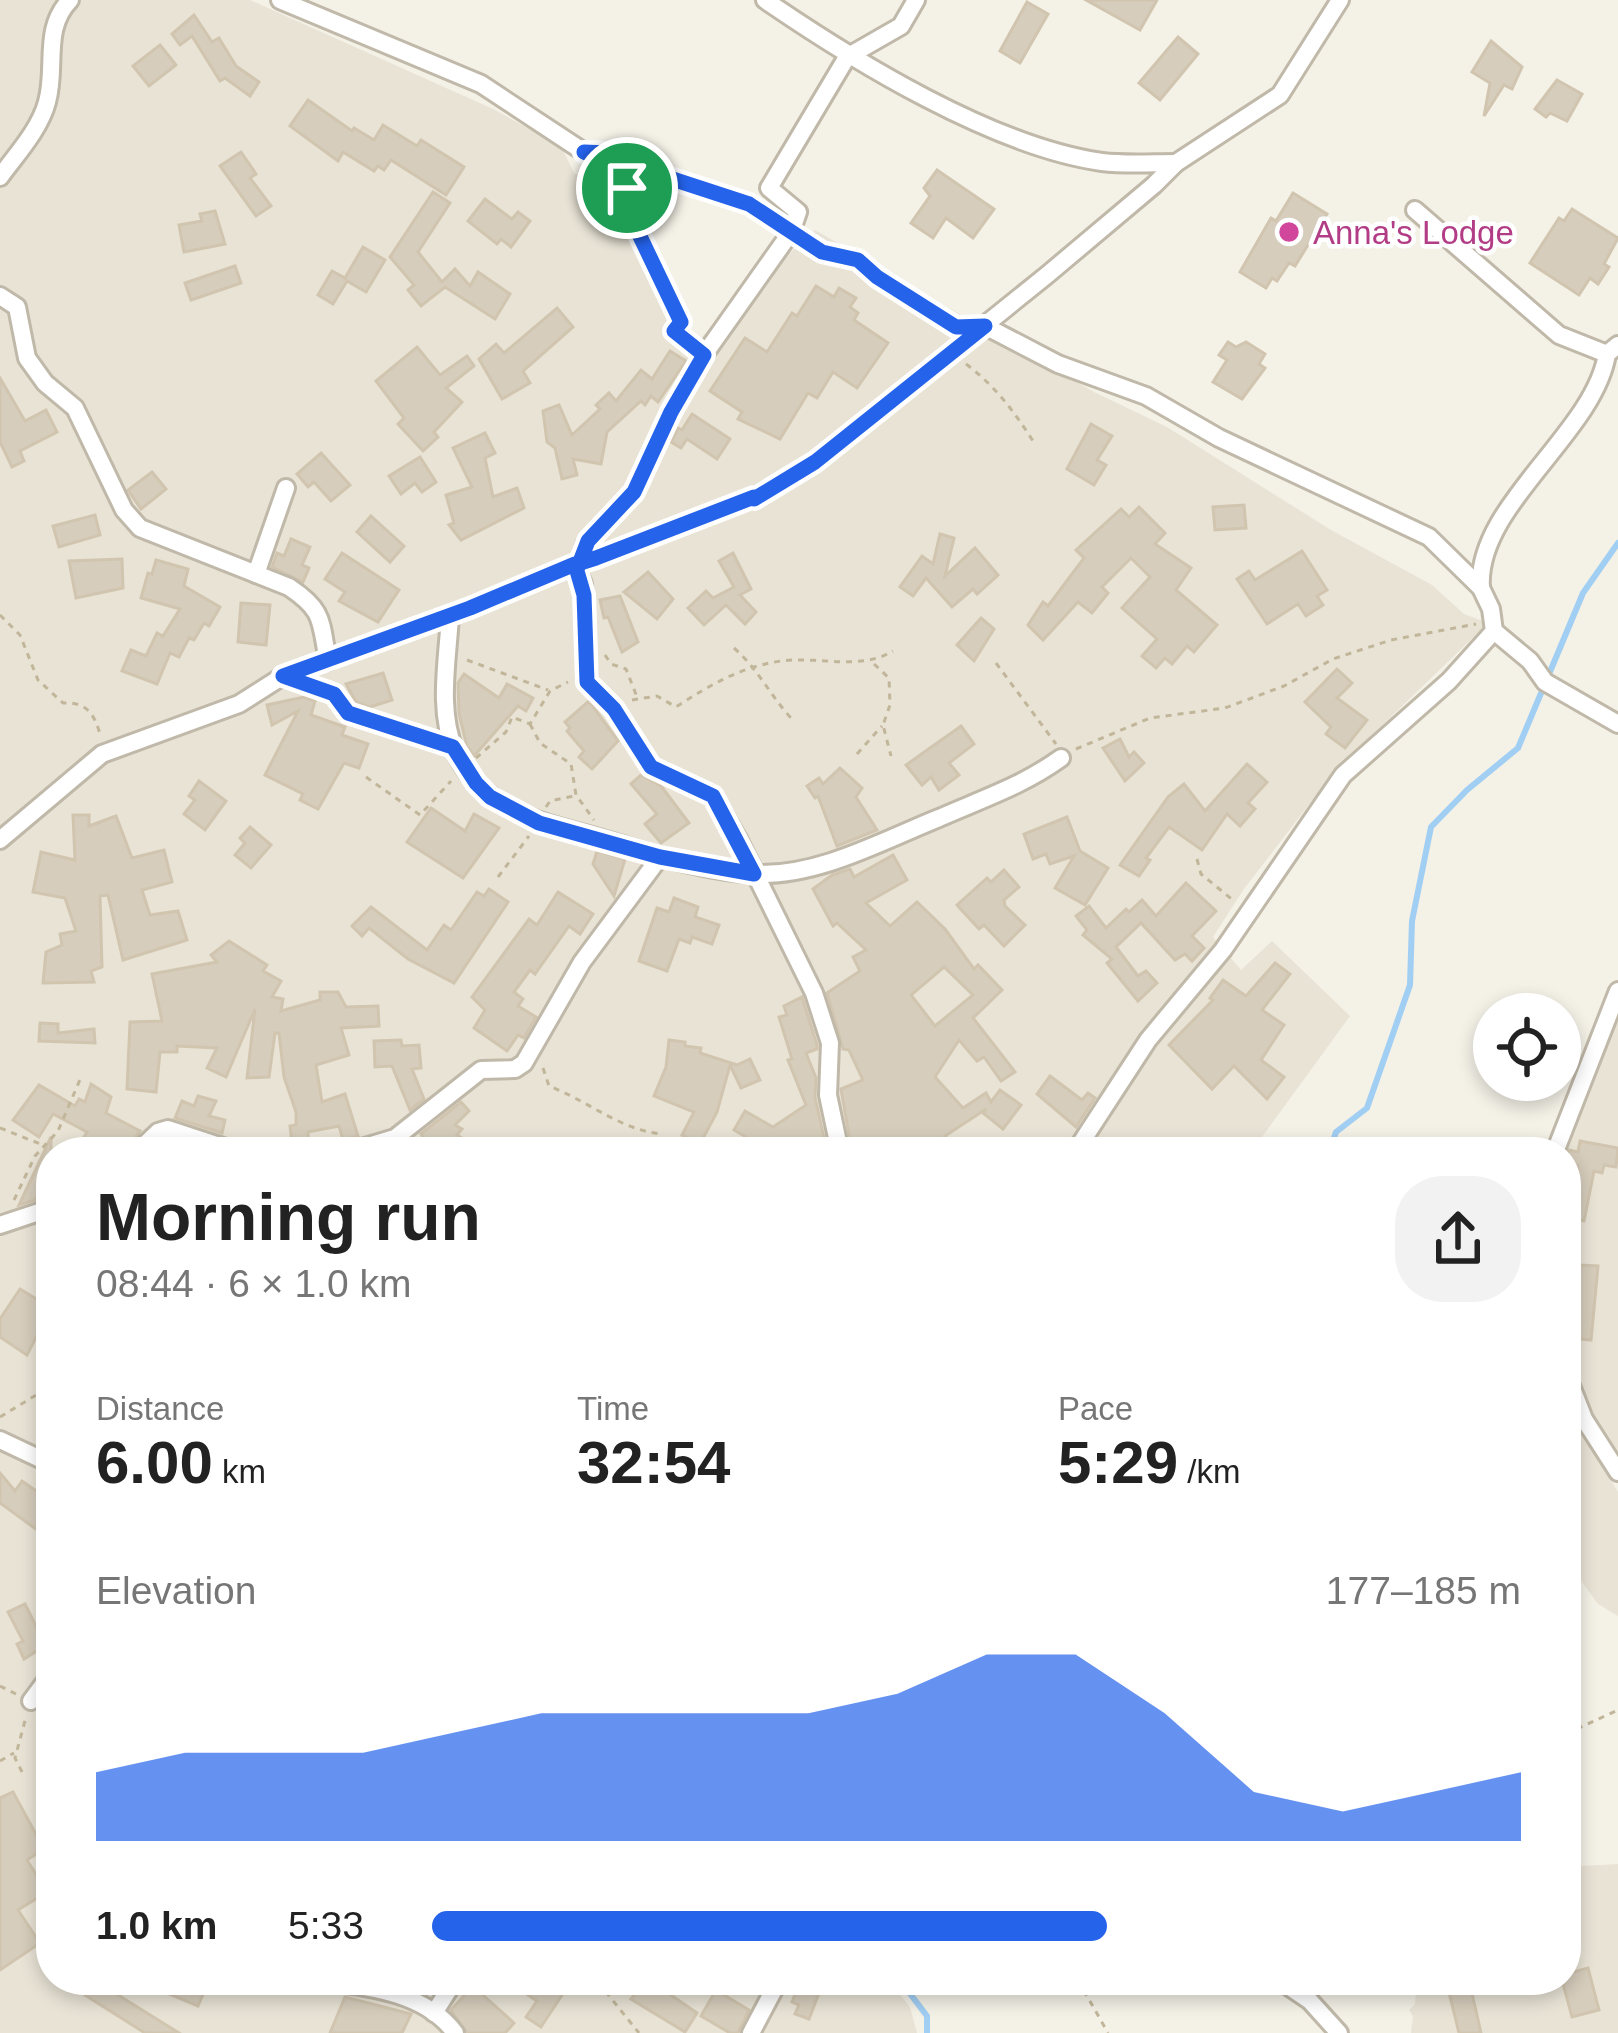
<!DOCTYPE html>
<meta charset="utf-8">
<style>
body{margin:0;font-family:Helvetica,sans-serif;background:#f2f2f2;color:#222;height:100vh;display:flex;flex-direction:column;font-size:45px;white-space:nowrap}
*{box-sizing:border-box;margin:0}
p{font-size:39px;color:#767676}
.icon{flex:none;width:66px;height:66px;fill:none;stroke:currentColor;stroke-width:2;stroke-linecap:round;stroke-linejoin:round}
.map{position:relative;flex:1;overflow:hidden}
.side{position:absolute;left:36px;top:1137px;width:1545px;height:858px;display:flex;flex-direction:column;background:#fff;border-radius:48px;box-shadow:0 6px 18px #0003}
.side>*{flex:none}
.buttons{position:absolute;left:1473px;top:993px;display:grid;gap:24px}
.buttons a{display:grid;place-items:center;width:108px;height:108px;border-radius:50%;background:#fff;box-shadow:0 6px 18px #0003;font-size:60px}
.pin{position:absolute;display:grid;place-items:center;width:102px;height:102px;color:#fff;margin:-51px;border:6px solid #fff;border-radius:50%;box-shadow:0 3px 12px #0007}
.round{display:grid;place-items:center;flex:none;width:126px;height:126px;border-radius:48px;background:#f2f2f2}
.head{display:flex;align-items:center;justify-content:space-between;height:204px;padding:0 60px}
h1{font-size:66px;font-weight:600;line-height:90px}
.metrics{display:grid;grid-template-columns:repeat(3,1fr);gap:18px;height:204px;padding:12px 60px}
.metrics div{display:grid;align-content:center}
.metrics b{font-size:60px;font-weight:600}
.metrics small{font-size:33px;font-weight:400}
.metrics p{font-size:33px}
.chart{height:336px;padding:24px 60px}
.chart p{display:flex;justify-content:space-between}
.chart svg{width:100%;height:216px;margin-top:12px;fill:#2563eb;opacity:.7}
ul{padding:0 60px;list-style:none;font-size:39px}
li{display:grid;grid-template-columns:192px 144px 1fr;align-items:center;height:90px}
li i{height:30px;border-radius:15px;background:#2563eb}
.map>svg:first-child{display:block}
.residential{fill:#e8e3d5}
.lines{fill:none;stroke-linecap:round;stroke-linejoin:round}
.stream{stroke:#a1cef3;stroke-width:6}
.building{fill:#d6cdbc;stroke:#d1c5af;stroke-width:3;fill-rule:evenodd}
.street-casing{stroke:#c0b9a9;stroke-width:22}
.path{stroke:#c2b69a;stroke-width:3;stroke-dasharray:6 6;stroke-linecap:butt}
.street{stroke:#fff;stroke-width:16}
.street-bridge-casing{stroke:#c0b9a9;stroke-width:22;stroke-linecap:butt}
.street-bridge{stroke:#fff;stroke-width:16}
.route-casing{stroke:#fff;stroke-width:24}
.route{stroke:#2563eb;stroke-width:15}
.hotel-dot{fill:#d1479c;stroke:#fff;stroke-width:4.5}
.labels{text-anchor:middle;stroke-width:9;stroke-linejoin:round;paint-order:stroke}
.hotel-label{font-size:33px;fill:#b23c85;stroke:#fff;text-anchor:start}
</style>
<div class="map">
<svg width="1618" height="2033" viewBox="0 0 1618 2033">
<rect width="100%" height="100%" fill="#f4f1e7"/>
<!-- residential -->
<g class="residential">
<polygon points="0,0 250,0 493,109 561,146 574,173 609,191 676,318 695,345 720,317 815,230 1094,392 1167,427 1331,530 1432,585 1464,614 1488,623 1334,772 1244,889 1213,937 1241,970 1272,941 1350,1016 1251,1152 51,1152 51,1980 898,1980 897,1991 910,2007 917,2033 0,2033"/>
<polygon points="1618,981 1618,1460 1588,1443 1618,1492 1618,1616 1598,1604 1566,1560 1566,1152 1555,1152 1562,1110"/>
<polygon points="1618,1864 1618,2033 1411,2033 1413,2016 1409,2010 1415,2004 1417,1980 1566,1980 1566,1867"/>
</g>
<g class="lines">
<!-- stream -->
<g class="stream">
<polyline points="1329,1152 1336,1132 1367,1108 1410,985 1412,921 1431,827 1467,790 1518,748 1583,593 1618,543"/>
<polyline points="906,1980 905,1987 927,2016 927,2033"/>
</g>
</g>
<!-- building -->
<g class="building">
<polygon points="1086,0 1157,0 1140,30"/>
<polygon points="1027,2 1048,14 1020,63 1000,51"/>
<polygon points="194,15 212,42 219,38 236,66 259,82 250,96 225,78 220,81 192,36 180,45 172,34"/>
<polygon points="1178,37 1198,54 1160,100 1139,83"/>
<polygon points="1491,41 1522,67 1512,89 1504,85 1484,116 1490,83 1472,72"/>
<polygon points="160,45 176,65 149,86 133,66"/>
<polygon points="1557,80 1582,94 1567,121 1550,113 1546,117 1535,109"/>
<polygon points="308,100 352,131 354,128 374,140 383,125 417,146 421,140 464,167 446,195 391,160 384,170 378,166 374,171 343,152 338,161 290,126"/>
<polygon points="241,152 256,174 250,178 271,206 256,216 220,166"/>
<polygon points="937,170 994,209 973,238 946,218 933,238 911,223 930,196 924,188"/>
<polygon points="433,192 450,203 418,252 442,282 455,269 470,286 478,272 510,294 495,319 445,287 421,306 408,290 414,285 390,257"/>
<polygon points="1293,193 1327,214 1295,266 1289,263 1277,281 1272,278 1266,288 1240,272 1271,218 1276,221"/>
<polygon points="485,199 512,219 518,212 530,221 511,247 501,239 497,244 468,221"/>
<polygon points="1572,209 1618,238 1604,264 1609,267 1598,284 1590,278 1579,295 1530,263 1559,218 1564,221"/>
<polygon points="215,211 225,244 184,252 179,225 202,221 200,214"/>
<polygon points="363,247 385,260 366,292 347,281 333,304 318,295 332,271 345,278"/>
<polygon points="235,266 241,283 191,300 185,283"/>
<polygon points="816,286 834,297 839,288 856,298 850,307 858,313 854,320 888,343 857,388 833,372 817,398 808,393 780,439 738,419 742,412 710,391 745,338 767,352 792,313 797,316"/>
<polygon points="557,308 573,327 523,371 530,383 502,399 479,359 496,344 504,353"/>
<polygon points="1228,342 1236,347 1246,342 1265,354 1259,364 1265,368 1242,399 1213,382 1227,360 1219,355"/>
<polygon points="417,347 440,375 467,356 474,366 446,388 462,402 434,432 438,437 423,451 398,424 404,418 376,381"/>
<polygon points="670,351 686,361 658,402 651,396 645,405 641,401 607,432 601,464 573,459 577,475 562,479 555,448 547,442 543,411 559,405 572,435 600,409 596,405 609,393 616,401 641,370 652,379"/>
<polygon points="0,378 25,421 46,410 57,432 20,451 24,461 12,467 0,442"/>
<polygon points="692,414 730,439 717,459 687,439 681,448 671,442 678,428 682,430"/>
<polygon points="1091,424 1112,436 1097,460 1106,465 1094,485 1067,469"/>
<polygon points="485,433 495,453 485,458 493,497 517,488 524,508 461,540 449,525 454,523 446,495 472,487 453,448"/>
<polygon points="321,453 350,485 331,501 314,482 308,487 297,474"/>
<polygon points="420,457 436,482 422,492 415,483 401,494 389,476"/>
<polygon points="152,472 166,489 141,509 128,490"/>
<polygon points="1244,505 1246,528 1215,530 1213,507"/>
<polygon points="1139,507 1165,533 1155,544 1191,568 1176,590 1217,625 1194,652 1187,646 1172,664 1165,658 1156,668 1142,656 1157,639 1122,608 1150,577 1131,558 1102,587 1108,593 1092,613 1078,602 1043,640 1028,625 1043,602 1048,606 1084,558 1076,550 1121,509 1129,517"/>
<polygon points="95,515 100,535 59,547 53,526"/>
<polygon points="371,516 404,546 390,562 357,532"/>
<polygon points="940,534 954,538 945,576 975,548 998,575 977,594 973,589 952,607 926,578 913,596 900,587 922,556 933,564"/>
<polygon points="291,539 310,547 302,565 309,568 303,582 272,567 277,553 284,556"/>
<polygon points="1302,551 1327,590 1317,596 1323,605 1306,616 1298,604 1267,624 1237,579 1249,571 1255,580"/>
<polygon points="342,553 399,590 378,622 339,601 345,592 325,579"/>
<polygon points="733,553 751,589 740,595 756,612 745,624 726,605 704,625 688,608 706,591 713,598 734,587 719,561"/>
<polygon points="122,559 123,588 76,598 69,561"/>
<polygon points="156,560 188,569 184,586 220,607 209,626 204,623 194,640 189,638 179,657 170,653 157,684 122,671 131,650 146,656 157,633 163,636 180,609 141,598 148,573 152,574"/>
<polygon points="648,572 673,599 657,619 624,592"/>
<polygon points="620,596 638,642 622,652 608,617 604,618 600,600"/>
<polygon points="241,603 270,605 266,645 238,642"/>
<polygon points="981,618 994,629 974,661 957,645"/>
<polygon points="1337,669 1352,683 1337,698 1367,720 1345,748 1326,734 1331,727 1305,702"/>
<polygon points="383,673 392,700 370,707 356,702 346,684"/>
<polygon points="464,674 499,698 507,684 533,698 526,711 518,706 474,756 467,746 459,714 458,683"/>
<polygon points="304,697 315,701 311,715 345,727 342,735 368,744 359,768 344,763 318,809 300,800 303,794 265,775 298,711 272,725 267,705"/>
<polygon points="589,701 618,741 592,769 579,757 584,751 567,731 570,728 565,722"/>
<polygon points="961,726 974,744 949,763 959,775 939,790 931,777 922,785 906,765"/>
<polygon points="1120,739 1129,757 1134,752 1144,763 1125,781 1103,748"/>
<polygon points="1247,764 1267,782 1248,803 1255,809 1240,826 1227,814 1202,850 1169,827 1146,858 1150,860 1139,876 1120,865 1168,797 1184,784 1205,811"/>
<polygon points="840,768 862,788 856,797 877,830 837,846 818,796 815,798 807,786 819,778 823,784"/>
<polygon points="641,775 661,786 689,823 661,843 645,824 657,814 631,784"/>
<polygon points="199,781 226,801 205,830 184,814 195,800 189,796"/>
<polygon points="431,808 465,831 474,814 499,828 463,878 407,842"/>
<polygon points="73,815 89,815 89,826 116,816 132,858 164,850 172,882 142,890 150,915 178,911 187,940 123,960 108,895 100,896 102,967 91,971 94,982 43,983 46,952 62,945 60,934 76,931 65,898 33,892 41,852 75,860"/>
<polygon points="1067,817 1080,851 1108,868 1085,905 1055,888 1074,856 1050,864 1046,854 1033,859 1024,834"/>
<polygon points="250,827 271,845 251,868 235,855 245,843 240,838"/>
<polygon points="597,851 625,859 614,896 593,864"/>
<path d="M893,855L907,880L866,903L890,926L917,902L945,929L974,969L978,965L1002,990L973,1018L1015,1072L1001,1081L984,1057L977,1061L959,1040L935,1077L963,1108L986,1093L991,1102L1000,1090L1021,1105L1003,1129L983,1113L986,1109L945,1136L959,1152H942L935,1144L924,1152H852L841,1089L863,1080L849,1050L843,1049L827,993L860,971L853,957L866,950L837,923L833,926L813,889L832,875L850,869L854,877ZM944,967L973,995L935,1026L911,995Z"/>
<polygon points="1004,870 1019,887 1004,900 1005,906 1025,925 1004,946 984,925 979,929 957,905 987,878 991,882"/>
<polygon points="1186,883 1216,911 1192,936 1204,948 1192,961 1185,954 1175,960 1141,923 1116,947 1138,976 1146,971 1157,983 1138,1001 1107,963 1112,959 1083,935 1087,930 1076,916 1089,906 1106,928 1126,909 1129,912 1142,900 1156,916"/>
<polygon points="489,889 508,902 454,983 408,959 369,928 362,936 352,926 371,907 427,950 444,925 451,930 477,892 484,896"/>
<polygon points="558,892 593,914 580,934 569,926 535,974 530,970 514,992 523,999 518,1006 536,1017 524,1038 518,1035 507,1051 474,1028 485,1010 472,997 529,919 537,925"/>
<polygon points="674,898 698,907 695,917 719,925 712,944 692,937 690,943 679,939 667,971 639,961 657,908 669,912"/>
<polygon points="229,941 267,965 263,971 281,981 272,997 283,999 281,1011 320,1000 320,992 338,992 346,1007 378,1006 379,1026 341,1028 349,1055 316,1065 322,1102 345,1094 358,1136 343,1140 339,1126 308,1132 309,1148 293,1150 290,1126 296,1125 296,1112 284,1077 279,1033 275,1033 269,1077 247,1078 255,1009 226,1077 207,1068 217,1048 177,1046 177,1052 160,1052 156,1092 127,1089 130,1022 162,1021 152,974 217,962 211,955"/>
<polygon points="1275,963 1290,974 1262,1010 1284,1025 1261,1060 1284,1077 1267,1099 1234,1066 1212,1089 1169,1045 1213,1000 1210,998 1223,980 1246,996"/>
<polygon points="802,997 817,1045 817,1049 806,1053 816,1078 815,1097 827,1152 772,1152 734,1130 745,1111 773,1127 806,1105 788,1060 792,1059 779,1017 787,1015 784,1006"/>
<polygon points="40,1023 58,1024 58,1033 94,1029 95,1043 39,1041"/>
<polygon points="401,1040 402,1046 419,1045 421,1068 412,1069 424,1099 410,1110 392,1066 375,1067 374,1041"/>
<polygon points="669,1040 685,1042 685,1046 701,1048 700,1053 737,1065 750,1059 760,1080 741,1088 730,1065 717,1112 700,1144 682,1135 694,1112 654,1096 666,1067"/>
<polygon points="1050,1076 1082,1100 1088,1093 1095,1098 1076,1127 1037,1094"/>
<polygon points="91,1084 111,1097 106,1113 140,1131 125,1152 75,1152 87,1132 53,1114 39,1137 13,1120 39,1085 75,1106 79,1099 85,1102"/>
<polygon points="198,1096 216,1101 209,1116 225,1120 222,1133 175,1118 182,1101 194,1106"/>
<polygon points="461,1102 469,1111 455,1125 462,1129 457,1135 484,1152 457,1152 445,1145 431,1152 421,1134"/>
<polygon points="51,1137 51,1170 35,1200 19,1205"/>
<polygon points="1580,1141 1618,1148 1616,1167 1604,1165 1602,1173 1594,1171 1584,1221 1569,1218 1578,1166 1566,1164 1566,1158 1569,1150 1578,1152"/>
<polygon points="1578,1265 1598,1266 1591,1340 1571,1338"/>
<polygon points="20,1289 51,1308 27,1355 0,1337 0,1319"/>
<polygon points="0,1473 15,1491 22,1481 42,1495 51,1482 51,1540 0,1503"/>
<polygon points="25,1604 38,1630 51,1621 51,1642 24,1659 17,1644 23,1641 8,1612"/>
<polygon points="13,1792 44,1849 27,1860 47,1892 18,1910 40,1943 0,1970 0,1798"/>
<polygon points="1588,1968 1599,2010 1572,2017 1562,1980 1566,1980 1566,1974"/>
<polygon points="94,1980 179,2033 145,2033 85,1995"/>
<polygon points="136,1980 179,1980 204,1992 198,2006"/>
<polygon points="468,1980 499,1980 483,1995 514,2023 505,2033 467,2033 451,2010 463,1997"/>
<polygon points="505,1980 572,1980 541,2027 526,2017 537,2001"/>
<polygon points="646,1980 674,1980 665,1991 697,2013 685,2032 631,1999"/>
<polygon points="801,1980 824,1980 809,2019 795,2014 799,2005 792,2002"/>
<polygon points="1469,1980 1481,2033 1459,2033 1447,1984"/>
<polygon points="716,1990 749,2010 738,2033 730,2033 701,2016"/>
<polygon points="345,1997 411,2014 402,2033 330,2033"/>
</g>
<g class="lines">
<!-- street casing -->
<g class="street-casing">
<g id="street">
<polyline points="280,0 481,84 584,152 608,153 651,172 749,204 822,252 858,260 877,277 956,327 985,326 1058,364 1146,396 1219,438 1429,537 1481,588 1491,609 1494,631 1530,661 1545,682 1618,724"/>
<path d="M765,0C854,61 994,147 1102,162C1126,165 1152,163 1176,163"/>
<polyline points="595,158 611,165 627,188 636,228 681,322 674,331 704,355"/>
<path d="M0,177C16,155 40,129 47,102C57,67 42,29 70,0"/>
<polyline points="1415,210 1559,335 1607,354"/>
<path d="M0,296L17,307L27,358L45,383L75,408L124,510L140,528L289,587C325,611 320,621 328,661"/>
<polyline points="593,558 754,498 815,462 1047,275 1154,185 1176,163 1280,95 1340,0"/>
<polyline points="256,574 286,488"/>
<path d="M1481,588C1475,506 1594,434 1607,354L1618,345"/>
<path d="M450,615C448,658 437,710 455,751C481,807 534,821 588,835C643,850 699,872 757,874C819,876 882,841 939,818C982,799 1022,786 1061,758"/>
<polyline points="283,676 334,694 348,713 453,747"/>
<polyline points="0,840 102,754 239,704 283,676 470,608 577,564"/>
<polyline points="137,1152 158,1132 168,1129 238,1152"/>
<polyline points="348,1152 395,1138 481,1070 515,1069 524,1063 582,962 660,857"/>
<polyline points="840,1152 828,1095 830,1043 814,993 739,841 713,796 651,767 614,709 588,682 583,584 575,564 578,567 585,545 634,492 671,412 704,355 791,232 798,212 769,188 847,57 901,26 916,0"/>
<polyline points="1075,1152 1148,1040 1223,950 1343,775 1449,681 1494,631"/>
<polyline points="1555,1152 1618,991"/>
<polyline points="0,1225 51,1208"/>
<polyline points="1566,1373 1584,1419 1618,1472"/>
<polyline points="0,1440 51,1464"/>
<polyline points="31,1701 51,1674"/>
<path d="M317,1980C363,1986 425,1991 455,2033"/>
<polyline points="1279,1980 1310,2001 1339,2033"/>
<polyline points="434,2013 455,1980"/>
<polyline points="751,2033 779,1980"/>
</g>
</g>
<!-- path -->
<g class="path">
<path d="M966,364C994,385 1014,411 1033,441"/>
<path d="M0,615L20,635L38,680L63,703C86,702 94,713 100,734"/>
<path d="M734,648C758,669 770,695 791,718"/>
<polyline points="605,655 611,664 626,669 637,697"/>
<polyline points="467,660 548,690"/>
<polyline points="996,663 1056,744"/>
<polyline points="874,664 889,678 890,705 883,725 891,756"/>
<path d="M632,700L657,696L676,707C710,685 740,667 781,661C819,656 860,671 893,651"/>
<polyline points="530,724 540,743 571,764 576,795 594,820"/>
<polyline points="1076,749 1150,718 1225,708 1284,686 1333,659 1391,640 1476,624"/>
<polyline points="857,754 882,726"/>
<polyline points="476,758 506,732 512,717 530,724 550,691 568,682"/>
<polyline points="366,777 420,815 451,781"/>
<polyline points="546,807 550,801 574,796"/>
<polyline points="1197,859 1201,874 1234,901"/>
<polyline points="498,877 529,836"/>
<path d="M543,1068L549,1086C588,1101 621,1130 661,1134"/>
<polyline points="0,1128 43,1145"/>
<polyline points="14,1200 35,1156 58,1131 82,1075"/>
<polyline points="0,1417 51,1386"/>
<polyline points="0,1686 16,1694"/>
<polyline points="1566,1734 1618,1710"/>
<polyline points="0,1761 14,1753"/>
<polyline points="22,1772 15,1758 26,1717"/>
<polyline points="602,1980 606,1992 639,2033"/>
<polyline points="1078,1980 1108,2033"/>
</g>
<!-- street -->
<use href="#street" class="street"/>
<!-- street-bridge casing -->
<g class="street-bridge-casing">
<polyline id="street-bridge" points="577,564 593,558"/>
</g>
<!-- street-bridge -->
<use href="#street-bridge" class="street-bridge"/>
</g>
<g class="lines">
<!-- route casing -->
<g class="route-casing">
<polyline id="route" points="627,188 636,228 681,322 674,331 704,355 671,412 634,492 588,541 578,567 575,564 470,608 283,676 334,694 348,713 453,747 476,783 490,797 539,823 660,857 754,874 713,796 651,767 614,709 587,682 584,595 575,564 577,564 596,558 754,497 754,499 815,462 985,326 956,327 877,277 858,260 822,252 749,204 651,172 608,153 584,152 611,165 627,188"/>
</g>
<!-- route -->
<use href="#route" class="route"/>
</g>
<!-- markers -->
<circle class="hotel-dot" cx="1289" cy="232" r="12"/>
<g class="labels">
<!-- hotel labels -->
<g class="hotel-label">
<text x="1313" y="244">Anna's Lodge</text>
</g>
</g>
</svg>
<div class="buttons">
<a><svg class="icon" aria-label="locate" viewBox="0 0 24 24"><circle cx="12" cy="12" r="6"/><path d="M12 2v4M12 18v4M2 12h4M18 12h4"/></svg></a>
</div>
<div class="pin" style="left:627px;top:188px;background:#1e9e55"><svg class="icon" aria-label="arrive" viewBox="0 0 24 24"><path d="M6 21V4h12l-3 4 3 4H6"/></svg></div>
<section class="side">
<div class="head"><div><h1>Morning run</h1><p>08:44 · 6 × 1.0 km</p></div><a class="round"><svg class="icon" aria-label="share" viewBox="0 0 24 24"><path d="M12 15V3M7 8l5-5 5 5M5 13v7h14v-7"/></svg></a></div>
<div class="metrics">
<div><p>Distance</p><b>6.00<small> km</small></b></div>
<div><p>Time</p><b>32:54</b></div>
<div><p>Pace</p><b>5:29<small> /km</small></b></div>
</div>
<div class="chart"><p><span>Elevation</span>177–185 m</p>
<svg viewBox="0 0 160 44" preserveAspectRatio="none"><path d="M0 44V30L10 26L20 26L30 26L40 22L50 18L60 18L70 18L80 18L90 14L100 6L110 6L120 18L130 34L140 38L150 34L160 30V44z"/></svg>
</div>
<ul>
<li><b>1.0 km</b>5:33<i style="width:62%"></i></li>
</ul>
</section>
</div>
